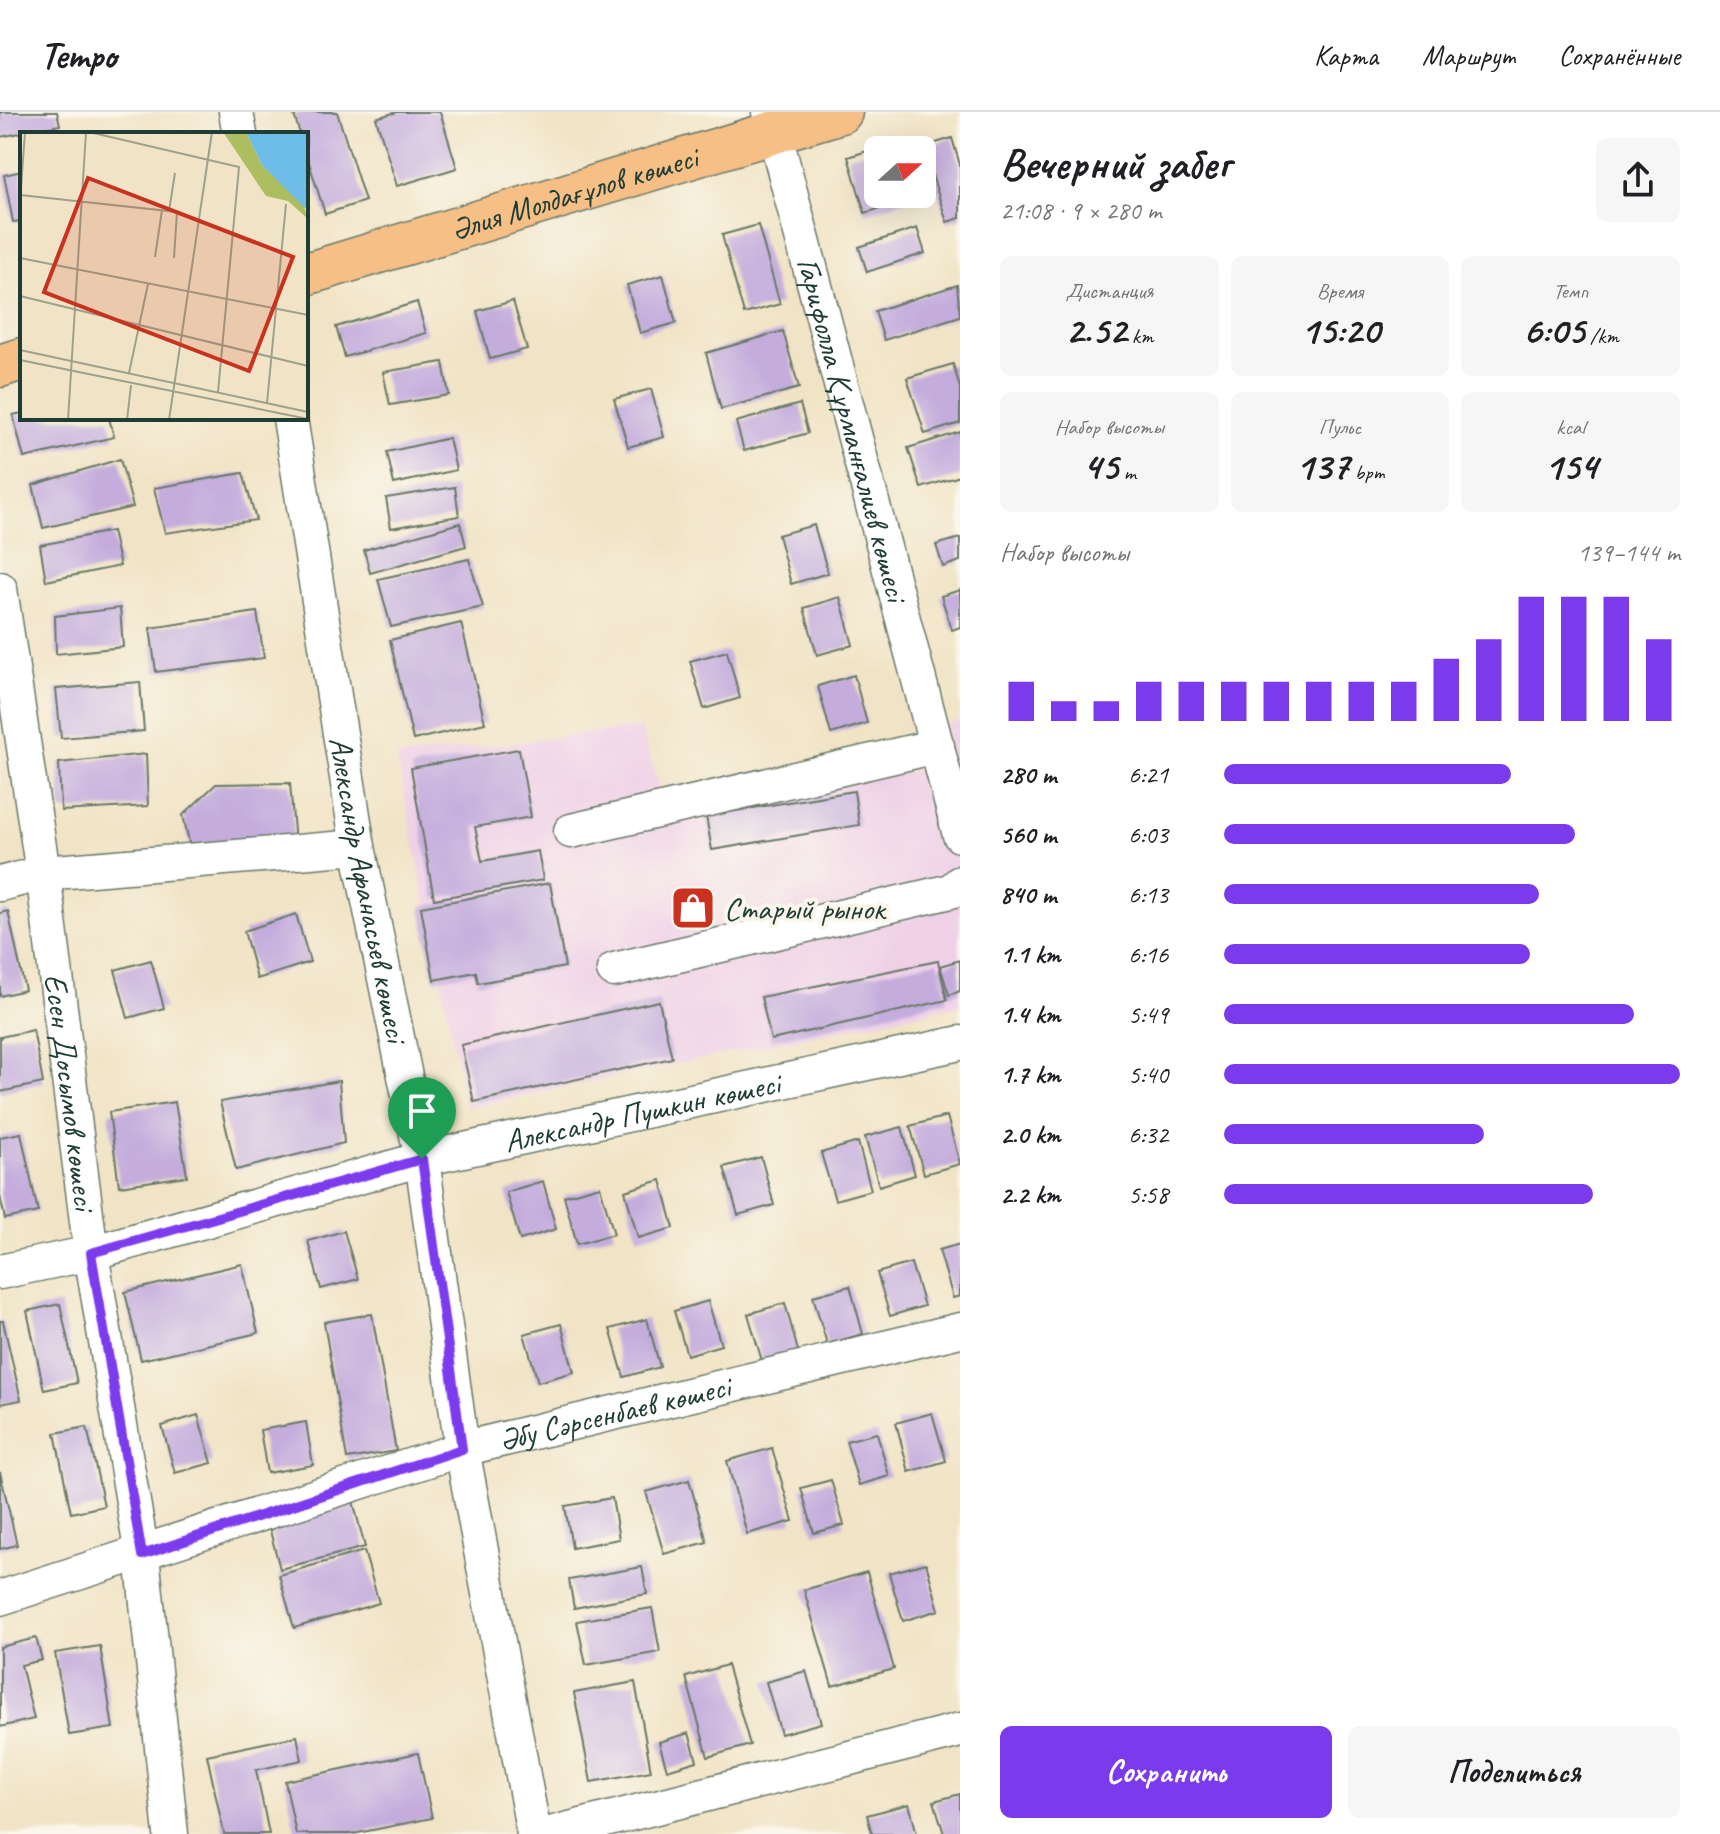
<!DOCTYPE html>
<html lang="ru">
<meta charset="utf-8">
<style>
body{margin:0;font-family:Caveat,sans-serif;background:#f6f6f6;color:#202124;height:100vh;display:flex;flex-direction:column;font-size:30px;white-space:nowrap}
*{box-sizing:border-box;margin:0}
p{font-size:26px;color:#757577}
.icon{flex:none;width:44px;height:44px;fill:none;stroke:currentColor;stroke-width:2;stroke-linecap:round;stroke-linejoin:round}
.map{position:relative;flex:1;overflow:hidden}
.side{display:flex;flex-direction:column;background:#fff;width:760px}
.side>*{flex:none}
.needle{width:52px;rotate:69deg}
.controls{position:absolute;left:864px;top:24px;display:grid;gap:16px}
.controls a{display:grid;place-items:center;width:72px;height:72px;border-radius:12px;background:#fff;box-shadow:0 8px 32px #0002;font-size:40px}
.pin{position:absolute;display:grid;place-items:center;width:68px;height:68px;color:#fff;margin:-82px -34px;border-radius:50% 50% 50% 0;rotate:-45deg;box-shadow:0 0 8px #0007}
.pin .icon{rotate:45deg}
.round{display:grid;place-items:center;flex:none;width:84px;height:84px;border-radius:12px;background:#f6f6f6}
.head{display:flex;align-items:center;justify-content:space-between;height:136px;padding:0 40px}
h1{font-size:44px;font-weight:700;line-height:60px}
.metrics{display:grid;grid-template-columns:repeat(3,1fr);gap:12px;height:136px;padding:8px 40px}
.metrics div{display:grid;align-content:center;border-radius:12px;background:#f6f6f6;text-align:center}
.metrics b{font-size:40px;font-weight:700}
.metrics small{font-size:22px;font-weight:400}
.metrics p{font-size:22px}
.chart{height:224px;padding:16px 40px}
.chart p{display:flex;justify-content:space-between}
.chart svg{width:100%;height:144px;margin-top:8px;stroke:#7c3aed;stroke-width:6}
.button{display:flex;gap:16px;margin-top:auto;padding:16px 40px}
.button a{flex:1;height:92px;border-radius:12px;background:#7c3aed;color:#fff;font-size:32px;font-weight:700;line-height:92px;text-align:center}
.button a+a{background:#f6f6f6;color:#202124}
ul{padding:0 40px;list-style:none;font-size:26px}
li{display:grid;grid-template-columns:128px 96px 1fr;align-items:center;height:60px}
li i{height:20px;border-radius:10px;background:#7c3aed}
header{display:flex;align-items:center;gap:48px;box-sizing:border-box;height:112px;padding:0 40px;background:#fff;border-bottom:2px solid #e0e0e0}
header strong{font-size:38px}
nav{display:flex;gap:44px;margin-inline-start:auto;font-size:28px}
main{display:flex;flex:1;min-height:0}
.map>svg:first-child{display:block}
.built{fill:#efd0e7}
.building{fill:#c4addd}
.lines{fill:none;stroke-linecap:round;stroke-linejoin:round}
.minor-casing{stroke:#687767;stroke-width:37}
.major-casing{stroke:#687767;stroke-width:45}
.minor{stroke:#fff;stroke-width:34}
.major{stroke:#f5bf86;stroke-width:42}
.route-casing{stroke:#fff;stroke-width:16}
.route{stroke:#7c3aed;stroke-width:10}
.labels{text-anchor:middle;stroke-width:8;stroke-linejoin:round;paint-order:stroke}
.street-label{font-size:32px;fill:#1f3d34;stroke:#fbf7ec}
.poi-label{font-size:32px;fill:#1f3d34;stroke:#fbf7ec;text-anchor:start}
.inset-road{fill:none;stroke:#9da18c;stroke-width:2}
.view{fill:#c8321e;fill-opacity:0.15;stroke:#c8321e;stroke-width:4}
.inset-edge{fill:none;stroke:#1f3d34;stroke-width:4}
</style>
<header>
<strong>Tempo</strong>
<nav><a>Карта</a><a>Маршрут</a><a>Сохранённые</a></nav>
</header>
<main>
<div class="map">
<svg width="960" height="1722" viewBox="0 0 960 1722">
<rect width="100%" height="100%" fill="#fbf7ec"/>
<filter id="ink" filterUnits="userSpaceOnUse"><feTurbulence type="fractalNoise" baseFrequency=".0125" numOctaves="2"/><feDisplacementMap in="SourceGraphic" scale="16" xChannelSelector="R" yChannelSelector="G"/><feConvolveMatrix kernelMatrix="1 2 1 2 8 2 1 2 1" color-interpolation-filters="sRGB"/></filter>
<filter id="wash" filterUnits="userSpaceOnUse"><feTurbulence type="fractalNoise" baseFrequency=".006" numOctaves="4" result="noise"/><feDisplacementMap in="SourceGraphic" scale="32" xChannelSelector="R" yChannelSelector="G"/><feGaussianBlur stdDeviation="1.8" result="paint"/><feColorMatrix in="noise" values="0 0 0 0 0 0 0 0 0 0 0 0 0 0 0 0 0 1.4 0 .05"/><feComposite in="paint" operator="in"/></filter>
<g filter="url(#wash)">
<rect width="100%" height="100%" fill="#f1e4c6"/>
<!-- built -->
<polygon class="built" points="960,608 960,893 466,996 397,645 641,615 667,700 947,653 947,612"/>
<g id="blocks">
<!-- building -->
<g class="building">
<polygon points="0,0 57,0 60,13 0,25"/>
<polygon points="304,0 337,0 365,89 325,102 306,41 306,22 300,22 294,3"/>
<polygon points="397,0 440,0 457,56 397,74 376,6"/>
<polygon points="952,26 960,53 960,106 947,110 923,35"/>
<polygon points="893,31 895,38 878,38 878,82 909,82 911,87 865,101 848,45"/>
<polygon points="22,59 22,109 13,110 4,63"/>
<polygon points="758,113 780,192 744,202 722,123"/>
<polygon points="917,116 925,141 867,160 859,135"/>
<polygon points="663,163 676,211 640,221 627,173"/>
<polygon points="957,173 960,204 884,228 875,199"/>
<polygon points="513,189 527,237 490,247 477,199"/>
<polygon points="417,190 426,221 345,245 336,215"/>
<polygon points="783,219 799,276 721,297 706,241"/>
<polygon points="443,250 449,283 390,293 383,260"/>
<polygon points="953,252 960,276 960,311 925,322 907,266"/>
<polygon points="651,277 664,325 628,335 614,287"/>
<polygon points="800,292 808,321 744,339 736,310"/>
<polygon points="22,301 22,306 109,306 114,325 24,346 13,303"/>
<polygon points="960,320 960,364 921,376 908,336"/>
<polygon points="449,326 456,358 394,372 387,340"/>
<polygon points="120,347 133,395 43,416 33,373"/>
<polygon points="243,361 256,408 165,421 154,376"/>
<polygon points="455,375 459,404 391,416 386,386"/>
<polygon points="460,411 466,434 370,461 364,438"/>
<polygon points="814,413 828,461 791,472 778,423"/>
<polygon points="112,419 120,454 46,469 40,433"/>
<polygon points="960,426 960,449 943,455 936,433"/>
<polygon points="469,447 483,495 391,515 378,467"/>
<polygon points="960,478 960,515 952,518 941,484"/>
<polygon points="840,485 853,533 817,543 804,496"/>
<polygon points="120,496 123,535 56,542 55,504"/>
<polygon points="257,500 264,546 156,560 150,516"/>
<polygon points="461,511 485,611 413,628 390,528"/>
<polygon points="727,539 740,586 704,597 690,549"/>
<polygon points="854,563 867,611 831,622 818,574"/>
<polygon points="140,570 144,619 61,626 56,577"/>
<polygon points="519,637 531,705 475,715 482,749 538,739 543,768 434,787 411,656"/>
<polygon points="146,642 148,694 61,699 59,651"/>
<polygon points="290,671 295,731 191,739 183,703 216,672"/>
<polygon points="854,679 859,713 712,738 706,704"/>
<polygon points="550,771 565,855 478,871 476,860 434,868 421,795"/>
<polygon points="8,799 25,878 0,884 0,801"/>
<polygon points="296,802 310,850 257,867 244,819"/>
<polygon points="151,848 164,896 128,906 115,858"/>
<polygon points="960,848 960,879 949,883 940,854"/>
<polygon points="938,849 947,888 771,928 761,885"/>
<polygon points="659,889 672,946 474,990 461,933"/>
<polygon points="33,918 43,971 0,980 0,925"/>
<polygon points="339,969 344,1031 236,1058 220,990"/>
<polygon points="175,990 187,1064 119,1074 109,1000"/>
<polygon points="947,1004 960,1052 924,1062 910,1014"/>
<polygon points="902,1015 915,1063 879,1074 865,1025"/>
<polygon points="21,1021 38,1100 5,1107 0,1084 0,1025"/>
<polygon points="858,1030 871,1078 835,1088 821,1041"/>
<polygon points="761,1045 774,1093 738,1103 724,1055"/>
<polygon points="661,1068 674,1116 638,1126 625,1079"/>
<polygon points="543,1069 556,1117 520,1128 506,1080"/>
<polygon points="600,1074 614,1122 577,1132 564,1084"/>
<polygon points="344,1119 358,1167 321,1177 308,1129"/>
<polygon points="960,1132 960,1184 953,1186 939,1138"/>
<polygon points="911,1151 924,1194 890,1204 877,1161"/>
<polygon points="242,1152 258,1221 141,1248 125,1180"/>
<polygon points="850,1174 863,1222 827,1232 813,1184"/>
<polygon points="708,1189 721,1233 687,1243 674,1199"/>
<polygon points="785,1191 798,1239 762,1249 748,1202"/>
<polygon points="60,1192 77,1271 44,1278 27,1199"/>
<polygon points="372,1202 396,1339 347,1347 324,1210"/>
<polygon points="647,1207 660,1255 624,1265 610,1217"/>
<polygon points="0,1209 3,1209 21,1288 0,1292"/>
<polygon points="561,1212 574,1260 538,1270 524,1222"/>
<polygon points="932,1301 946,1349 909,1360 896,1311"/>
<polygon points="198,1303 212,1351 175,1361 162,1314"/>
<polygon points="306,1310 313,1353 267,1361 260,1318"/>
<polygon points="87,1315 104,1394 71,1401 55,1321"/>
<polygon points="877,1321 889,1364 859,1373 846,1329"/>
<polygon points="772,1336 793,1409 747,1422 727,1349"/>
<polygon points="0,1360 17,1433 0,1437"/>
<polygon points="689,1368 707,1430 664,1442 646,1380"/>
<polygon points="831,1368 844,1413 814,1421 801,1376"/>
<polygon points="612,1386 619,1427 572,1436 565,1394"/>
<polygon points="353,1389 365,1435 280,1457 268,1411"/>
<polygon points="364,1439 379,1491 294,1516 279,1463"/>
<polygon points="926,1451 939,1498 903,1509 889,1461"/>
<polygon points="642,1455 647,1482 574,1496 569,1468"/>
<polygon points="867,1460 894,1557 832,1574 804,1478"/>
<polygon points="652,1496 660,1540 586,1553 577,1509"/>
<polygon points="36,1526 42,1548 21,1553 34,1607 0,1615 0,1535"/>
<polygon points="100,1534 113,1616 69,1623 55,1541"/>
<polygon points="727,1553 750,1633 708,1645 686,1565"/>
<polygon points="806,1559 821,1611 781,1622 766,1570"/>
<polygon points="635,1570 651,1659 591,1670 574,1581"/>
<polygon points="689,1621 697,1649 667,1658 659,1630"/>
<polygon points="297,1624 302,1648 256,1658 269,1722 224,1722 207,1643"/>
<polygon points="418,1641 432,1706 353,1722 296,1722 285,1669"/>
<polygon points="960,1682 960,1722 944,1722 934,1689"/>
<polygon points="909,1692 917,1722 872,1722 867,1703"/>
</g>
</g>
</g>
<g filter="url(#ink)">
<use href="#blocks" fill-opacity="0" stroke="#687767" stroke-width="2"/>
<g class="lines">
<!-- minor casing -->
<g class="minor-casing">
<g id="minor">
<polyline points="236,0 240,22"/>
<path id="s1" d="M769,0L960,723"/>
<path id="s2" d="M290,306L358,735L422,1047L462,1337L534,1722"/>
<path id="s3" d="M0,477L43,761L91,1141L142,1443L171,1722"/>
<polyline points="571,719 937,634"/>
<polyline points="0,772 43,761 358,735"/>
<polyline points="614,858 951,779 960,771"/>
<path id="s4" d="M0,1160L91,1141L422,1047L960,931"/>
<path id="s5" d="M0,1486L462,1337L960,1218"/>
<polyline points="550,1722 960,1618"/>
</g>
</g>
<!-- major casing -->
<g class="major-casing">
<g id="major">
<path id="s6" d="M306,162L841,0"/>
<polyline points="0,254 22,247"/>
</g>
</g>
<!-- minor -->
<use href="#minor" class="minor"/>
<!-- major -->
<use href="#major" class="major"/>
</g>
</g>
<g class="lines" filter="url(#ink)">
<!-- route casing -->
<g class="route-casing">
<polygon id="route" points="422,1047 462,1337 142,1443 91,1141"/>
</g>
<!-- route -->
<use href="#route" class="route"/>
</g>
<!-- icons -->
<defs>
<g id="shop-square" transform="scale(2.3)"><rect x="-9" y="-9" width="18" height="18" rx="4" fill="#c8321e" stroke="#fbf7ec"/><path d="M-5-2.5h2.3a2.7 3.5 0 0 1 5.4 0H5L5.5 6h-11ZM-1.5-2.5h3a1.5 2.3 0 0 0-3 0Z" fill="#fff"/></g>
</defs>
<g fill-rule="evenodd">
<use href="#shop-square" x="693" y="796"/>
</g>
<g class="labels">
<!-- street labels -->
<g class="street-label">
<text dy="11" stroke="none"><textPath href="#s6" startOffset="280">Әлия Молдағұлов көшесі</textPath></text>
<text dy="11" stroke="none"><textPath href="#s1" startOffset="328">Гарифолла Құрманғалиев көшесі</textPath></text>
<text dy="11" stroke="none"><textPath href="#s2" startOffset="478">Александр Афанасьев көшесі</textPath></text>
<text dy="11" stroke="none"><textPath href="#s3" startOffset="508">Есен Досымов көшесі</textPath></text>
<text dy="11" stroke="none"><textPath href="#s4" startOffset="662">Александр Пушкин көшесі</textPath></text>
<text dy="11" stroke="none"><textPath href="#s5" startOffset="642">Әбу Сәрсенбаев көшесі</textPath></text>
</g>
<!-- poi labels -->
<g class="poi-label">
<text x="724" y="807">Старый рынок</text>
</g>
</g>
<!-- overview -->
<g transform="translate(20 20)">
<rect width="288" height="288" fill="#f1e4c6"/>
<path d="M203,0H226L242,33L283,72L288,87L268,69L246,64Z" fill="#adbe61"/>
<path d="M226,0H288V79L242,33Z" fill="#6ebde9"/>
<path class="inset-road" d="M69,0L219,35L198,260M0,63L157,80L154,126M0,70L5,0M149,79L155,41M135,125L142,78M0,126L288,183M0,164L288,234M0,218L288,280M0,228L288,287M109,241L128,152M247,271L266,72M48,288L66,0M107,288L111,253M149,288L192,0"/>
<path class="view" d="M68,46L273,125L229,239L24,160Z"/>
<rect width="288" height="288" class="inset-edge"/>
</g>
</svg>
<div class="controls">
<a><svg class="needle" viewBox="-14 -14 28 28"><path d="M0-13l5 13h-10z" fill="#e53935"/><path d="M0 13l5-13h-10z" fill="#757577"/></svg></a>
</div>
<div class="pin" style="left:422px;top:1047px;background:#1e9e55"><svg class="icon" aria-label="arrive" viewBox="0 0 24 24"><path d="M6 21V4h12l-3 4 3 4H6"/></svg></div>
</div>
<section class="side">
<div class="head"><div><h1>Вечерний забег</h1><p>21:08 · 9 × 280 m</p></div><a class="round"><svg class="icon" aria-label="share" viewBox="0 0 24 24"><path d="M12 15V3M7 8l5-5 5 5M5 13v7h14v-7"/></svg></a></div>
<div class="metrics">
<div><p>Дистанция</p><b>2.52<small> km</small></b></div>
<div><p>Время</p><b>15:20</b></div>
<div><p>Темп</p><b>6:05<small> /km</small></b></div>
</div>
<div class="metrics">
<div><p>Набор высоты</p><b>45<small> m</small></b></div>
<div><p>Пульс</p><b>137<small> bpm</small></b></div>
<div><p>kcal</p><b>154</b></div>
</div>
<div class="chart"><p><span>Набор высоты</span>139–144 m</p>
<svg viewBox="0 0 160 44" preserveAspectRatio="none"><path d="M5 44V32M15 44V38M25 44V38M35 44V32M45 44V32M55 44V32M65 44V32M75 44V32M85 44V32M95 44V32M105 44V25M115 44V19M125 44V6M135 44V6M145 44V6M155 44V19"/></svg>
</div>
<ul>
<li><b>280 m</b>6:21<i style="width:63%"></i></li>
<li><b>560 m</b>6:03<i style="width:77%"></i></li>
<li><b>840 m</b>6:13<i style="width:69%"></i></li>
<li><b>1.1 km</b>6:16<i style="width:67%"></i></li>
<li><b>1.4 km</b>5:49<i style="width:90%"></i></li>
<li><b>1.7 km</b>5:40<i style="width:100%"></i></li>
<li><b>2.0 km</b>6:32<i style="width:57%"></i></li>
<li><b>2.2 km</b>5:58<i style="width:81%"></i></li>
</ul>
<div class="button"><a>Сохранить</a><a>Поделиться</a></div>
</section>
</main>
